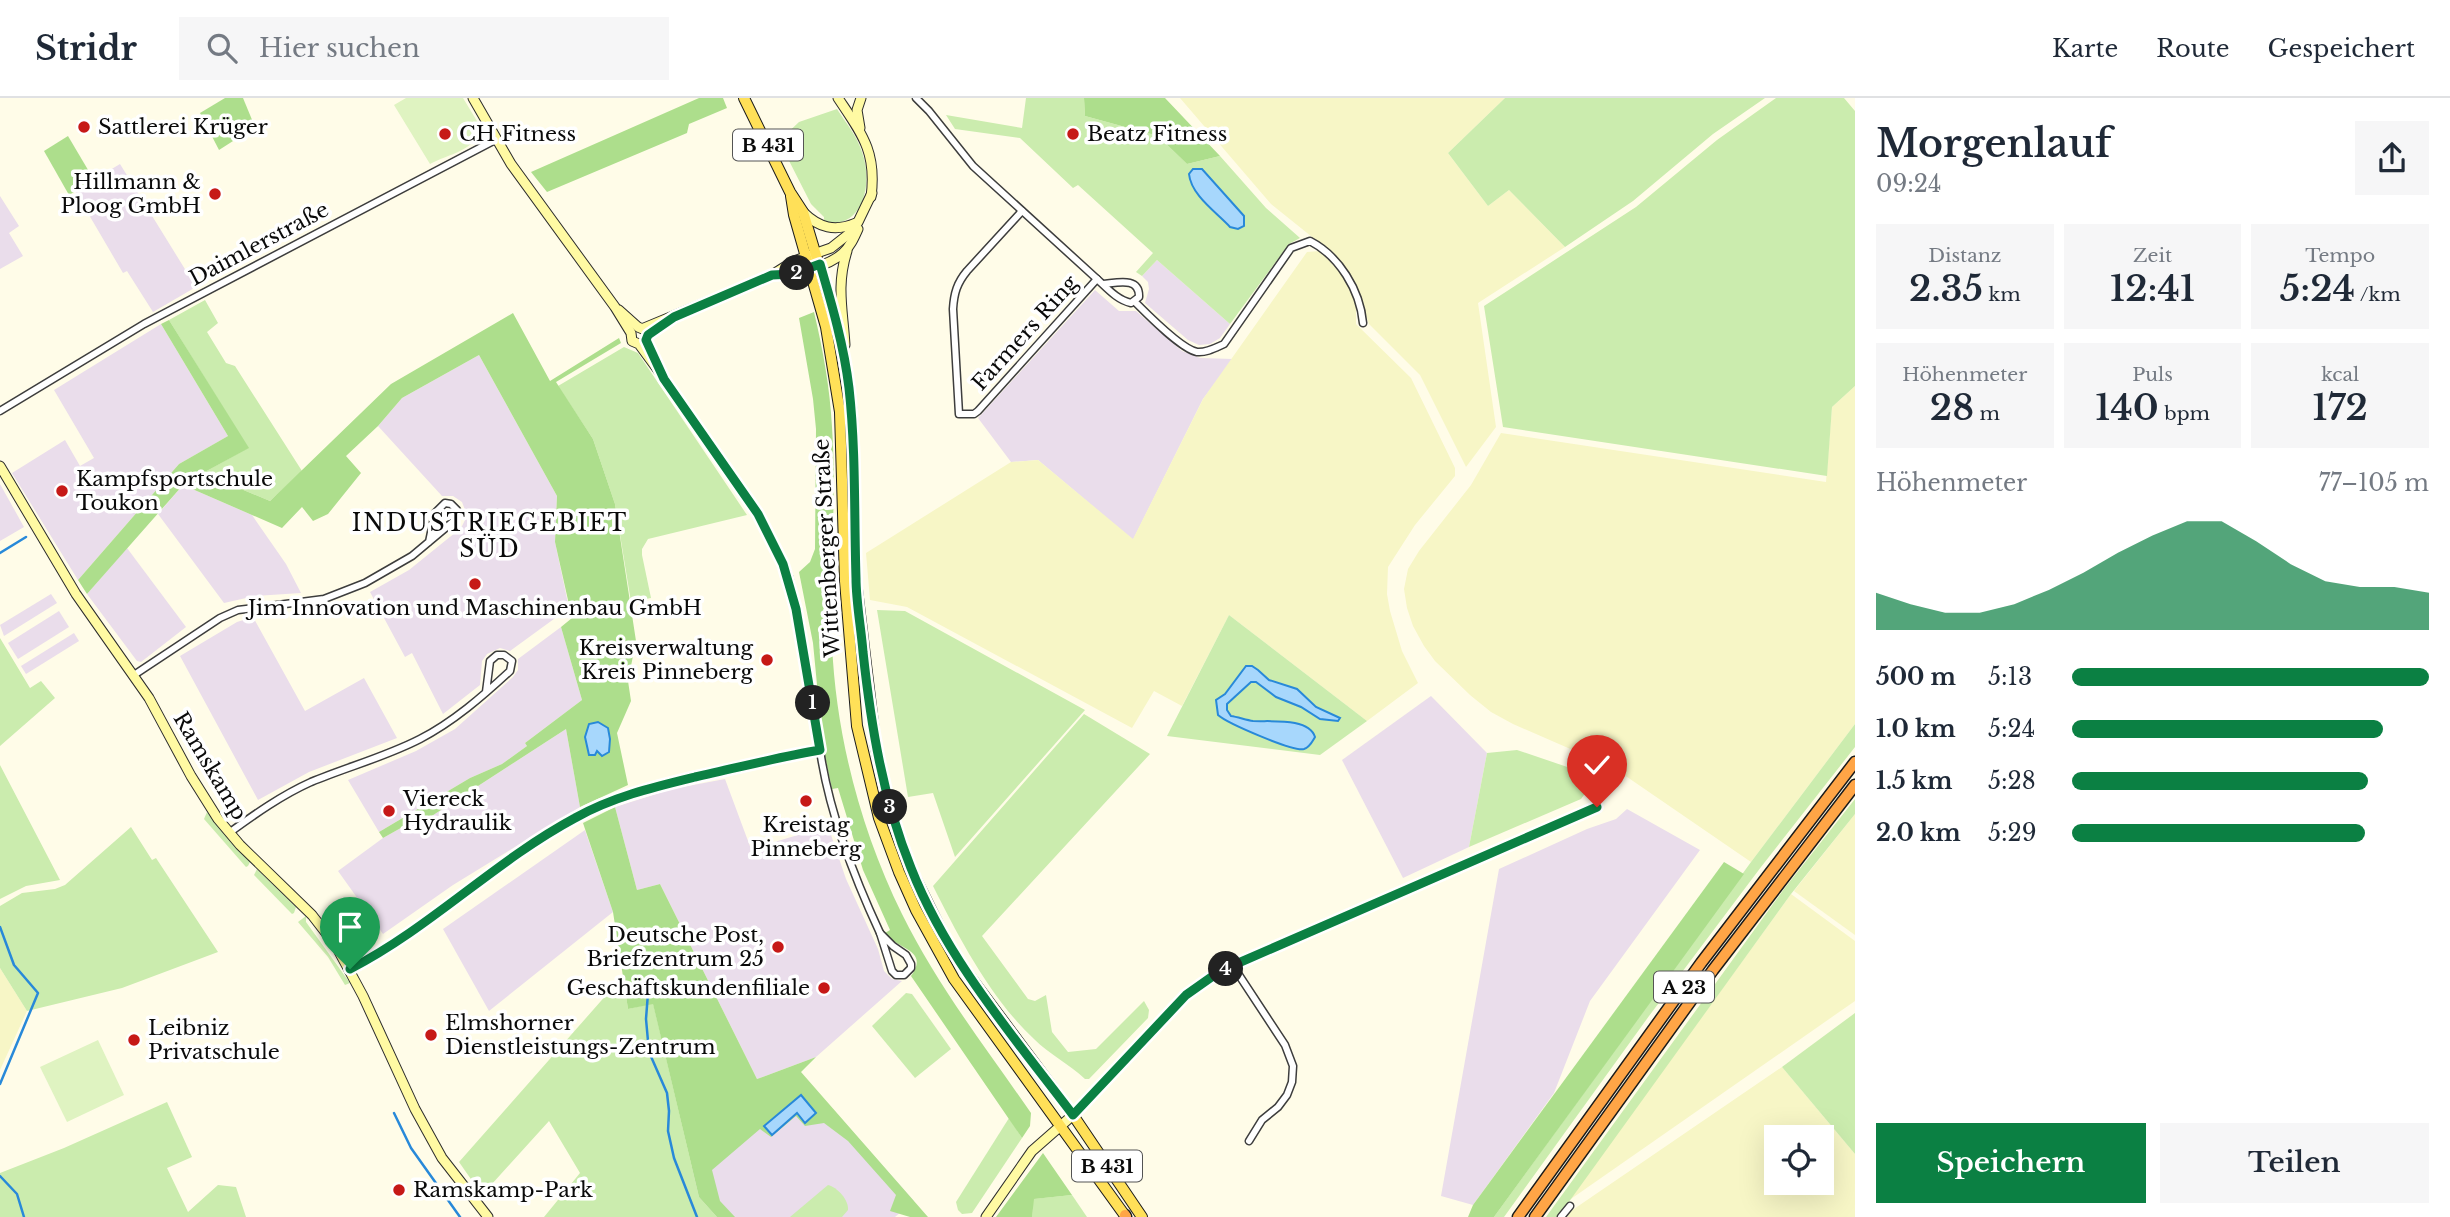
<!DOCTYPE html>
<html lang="de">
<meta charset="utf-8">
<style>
body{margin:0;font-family:"Libre Baskerville",serif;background:#f6f6f7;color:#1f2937;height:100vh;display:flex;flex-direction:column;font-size:26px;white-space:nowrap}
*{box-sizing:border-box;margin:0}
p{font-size:23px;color:#747a83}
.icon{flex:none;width:38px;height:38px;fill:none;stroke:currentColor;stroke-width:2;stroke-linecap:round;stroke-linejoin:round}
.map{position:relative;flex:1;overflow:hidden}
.drawer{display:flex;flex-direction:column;background:#fff;width:595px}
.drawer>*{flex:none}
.buttons{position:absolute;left:1764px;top:1027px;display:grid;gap:14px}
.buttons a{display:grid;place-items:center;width:70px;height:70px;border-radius:0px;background:#fff;box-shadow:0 7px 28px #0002;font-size:35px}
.pin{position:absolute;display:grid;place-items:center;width:60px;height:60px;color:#fff;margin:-72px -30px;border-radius:50% 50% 50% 0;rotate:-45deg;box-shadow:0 0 7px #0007}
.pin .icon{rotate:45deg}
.km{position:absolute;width:35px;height:35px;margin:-18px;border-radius:50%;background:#222;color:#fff;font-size:19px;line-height:35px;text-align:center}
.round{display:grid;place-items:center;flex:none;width:74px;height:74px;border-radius:0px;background:#f6f6f7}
.head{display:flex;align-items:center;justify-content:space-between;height:119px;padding:0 21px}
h1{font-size:38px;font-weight:600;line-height:52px}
.metrics{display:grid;grid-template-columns:repeat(3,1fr);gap:10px;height:119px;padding:7px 21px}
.metrics div{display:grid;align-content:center;border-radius:0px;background:#f6f6f7;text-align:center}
.metrics b{font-size:35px;font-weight:600}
.metrics small{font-size:19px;font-weight:400}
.metrics p{font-size:19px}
.chart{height:196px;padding:14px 21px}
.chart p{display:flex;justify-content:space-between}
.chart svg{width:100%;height:126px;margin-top:7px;fill:#0b8043;opacity:.7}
.primary-button{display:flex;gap:14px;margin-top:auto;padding:14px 21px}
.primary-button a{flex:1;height:80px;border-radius:0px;background:#0b8043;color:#fff;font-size:28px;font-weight:600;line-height:80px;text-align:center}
.primary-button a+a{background:#f6f6f7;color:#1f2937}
ul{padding:0 21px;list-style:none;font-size:23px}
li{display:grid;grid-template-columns:112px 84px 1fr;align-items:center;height:52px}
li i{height:18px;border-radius:9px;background:#0b8043}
header{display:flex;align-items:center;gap:42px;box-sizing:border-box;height:98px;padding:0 35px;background:#fff;border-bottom:2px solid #e0e1e3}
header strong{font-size:33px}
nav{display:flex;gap:38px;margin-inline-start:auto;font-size:24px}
.search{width:490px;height:63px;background:#f6f6f7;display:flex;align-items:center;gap:18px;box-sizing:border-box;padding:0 24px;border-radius:0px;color:#747a83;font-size:26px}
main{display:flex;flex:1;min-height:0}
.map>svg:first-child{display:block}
.industrial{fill:#eaddeb}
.farmland{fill:#f7f6c6;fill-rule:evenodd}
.green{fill:#cbecae}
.forest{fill:#adde8c}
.pitch{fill:#dff3c1}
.water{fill:#a7d7fc;stroke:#2889d9;stroke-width:2}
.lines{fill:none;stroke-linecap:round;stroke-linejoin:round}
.stream{stroke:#2889d9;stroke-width:2.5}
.street-casing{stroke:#3d3d3d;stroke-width:9}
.secondary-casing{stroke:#2c2c2c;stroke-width:11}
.primary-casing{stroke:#1b1b1b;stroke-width:12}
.highway-casing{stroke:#1b1b1b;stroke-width:13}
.street{stroke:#fff;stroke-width:6}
.secondary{stroke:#fffaa3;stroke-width:9}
.primary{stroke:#ffe058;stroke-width:10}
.highway{stroke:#ffa546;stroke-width:10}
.route-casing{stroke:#fff;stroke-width:14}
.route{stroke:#0b8043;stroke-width:9}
.poi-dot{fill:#c61917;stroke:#fff;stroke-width:2.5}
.labels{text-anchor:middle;stroke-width:7;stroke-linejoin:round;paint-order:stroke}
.shield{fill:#fff;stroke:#545454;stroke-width:2}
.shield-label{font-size:19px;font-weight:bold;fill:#0a0a0a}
.poi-label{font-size:21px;fill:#0a0a0a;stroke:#fff;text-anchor:start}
.street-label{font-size:21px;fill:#0a0a0a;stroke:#fff}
.neighbourhood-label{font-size:23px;letter-spacing:2px;fill:#0a0a0a;stroke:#fff}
</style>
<header>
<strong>Stridr</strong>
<div class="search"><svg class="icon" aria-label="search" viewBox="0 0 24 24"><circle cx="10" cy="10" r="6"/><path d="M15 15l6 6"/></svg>Hier suchen</div>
<nav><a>Karte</a><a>Route</a><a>Gespeichert</a></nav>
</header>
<main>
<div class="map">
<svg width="1855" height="1119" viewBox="0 0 1855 1119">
<rect width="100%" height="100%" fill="#fffce8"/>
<!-- industrial -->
<g class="industrial">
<polygon points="120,66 196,189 153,214 127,173 123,175 75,93"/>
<polygon points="0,98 19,128 9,135 23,158 0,171"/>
<polygon points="1157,162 1230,226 1220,240 1210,246 1199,247 1188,242 1145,205 1149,191 1148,184 1142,178"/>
<polygon points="1095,192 1119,213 1136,213 1182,253 1200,260 1233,261 1203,301 1133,442 1038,362 1011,364 978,320"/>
<polygon points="161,226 228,338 179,366 78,482 12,375 65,342 80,368 94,360 54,292"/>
<polygon points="479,257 557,398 555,444 569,510 510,553 500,550 487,556 482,563 480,587 443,616 412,555 405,559 370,494 409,472 461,430 465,422 465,412 462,404 453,398 442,398 378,328 402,300"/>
<polygon points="0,386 24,429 0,443"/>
<polygon points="183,387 252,417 286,466 301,495 255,498 224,505 158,416"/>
<polygon points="127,450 186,529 141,564 137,563 87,496"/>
<polygon points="51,496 57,505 4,538 0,527"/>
<polygon points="59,513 69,529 18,561 8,545"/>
<polygon points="253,519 305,613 364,580 397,640 309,674 258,702 180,558 237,524"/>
<polygon points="561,529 582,602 525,645 527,648 502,666 470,680 379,734 348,682 416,653 455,631 513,579 518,572 518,561"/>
<polygon points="74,535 79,543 26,576 21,568"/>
<polygon points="1431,598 1487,655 1469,749 1403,780 1342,662"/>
<polygon points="566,631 580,709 453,787 383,836 338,773 383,740 415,722 424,723"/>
<polygon points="725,681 751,751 828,728 846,781 878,851 884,873 892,881 902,883 816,959 757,981 660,786 637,792 615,709 672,691"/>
<polygon points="1627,711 1700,752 1590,903 1554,995 1473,1107 1441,1098 1499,771 1587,731 1616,721"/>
<polygon points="585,732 613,814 489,913 443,831"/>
<polygon points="800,974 914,1103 895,1119 717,1119 699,1099 692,1069"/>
</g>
<!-- farmland -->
<g class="farmland">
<polygon points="1180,0 1505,0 1448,55 1488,108 1509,92 1565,149 1478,205 1496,329 1466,369 1420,277 1369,226 1360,199 1337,159 1271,106"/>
<polygon points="1320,153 1341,175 1356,204 1356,226 1411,280 1455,370 1455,378 1415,427 1388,469 1387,496 1390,513 1402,553 1418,585 1367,623 1229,517 1182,608 1154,593 1132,630 907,509 870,502 866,455 1011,364 1038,362 1133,441 1203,301 1307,154"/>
<polygon points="1855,288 1855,626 1751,764 1614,670 1513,626 1491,614 1470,597 1435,563 1424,548 1413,528 1407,510 1404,491 1408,471 1419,453 1471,387 1501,335 1826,384 1832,309"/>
<polygon points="1855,716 1855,837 1794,793"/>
<polygon points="1791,796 1855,843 1855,903 1568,1103"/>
<polygon points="0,870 27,913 0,972"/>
<path d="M1782,969L1855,1056V1119H1567L1571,1113ZM1776,1040H1822V1085H1776Z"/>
</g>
<!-- green -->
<g class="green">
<polygon points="1026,0 1084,0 1085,18 1158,38 1187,66 1220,58 1266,110 1300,140 1289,146 1230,226 1157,162 1142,178 1136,174 1153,155 1078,87 1073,90 1020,40 955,31 946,17 1022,30"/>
<polygon points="1505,0 1765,0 1713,36 1633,103 1565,149 1509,92 1488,108 1448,55"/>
<polygon points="1776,0 1844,0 1855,13 1855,288 1832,309 1827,378 1503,329 1484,208 1636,109 1717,42"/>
<path d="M837,11C846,25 857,38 862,54C873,84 865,131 824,125V119L811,106L779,43L799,24Z"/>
<polygon points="205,202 218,225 207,234 226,265 235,268 302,373 270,403 203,375 248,350 169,222"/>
<polygon points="624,249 638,255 747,417 648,441 642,451 642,457 651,500 631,504 615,406 593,341 558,288"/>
<polygon points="877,512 905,513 1085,612 955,759 933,695 908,699"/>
<polygon points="1229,517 1367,623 1320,657 1167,638"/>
<polygon points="0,540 30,590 41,583 55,600 0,648"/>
<path d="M1084,616L1150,656L982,838L1028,901L1035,903L1046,897L1052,934L1068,954L1096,951L1144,903L1149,912L1148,920L1089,981H1085C1069,966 1049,956 1034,941C991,901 959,840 933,788Z"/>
<polygon points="1855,626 1855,649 1761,769 1649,918 1504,1119 1494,1119 1751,764"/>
<polygon points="1517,652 1597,679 1581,701 1469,749 1487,655"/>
<polygon points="0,667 60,782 26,788 0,801"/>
<polygon points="1855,701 1855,716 1791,796 1558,1119 1546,1119 1784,791"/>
<polygon points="207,714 226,738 251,762 248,768 246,769 204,721"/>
<polygon points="131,729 152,762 156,760 218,854 122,890 27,913 0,870 0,808 22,795 55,791 65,787"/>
<polygon points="257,771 296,809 294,815 292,816 254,777"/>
<polygon points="306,818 306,824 350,885 345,887 328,859 298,824"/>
<polygon points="623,878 628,911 653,905 699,1099 717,1119 544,1119 580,1075 549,1023 482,1097 459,1064"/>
<polygon points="906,895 912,896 951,951 915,980 872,928"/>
<polygon points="1855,915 1855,1056 1782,969"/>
<polygon points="167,1004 192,1059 167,1070 188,1114 218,1087 236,1089 246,1119 0,1119 0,1075 64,1050"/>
<polygon points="1009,1020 1022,1040 972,1115 962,1116 958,1112 956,1104"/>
<path d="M828,1087C837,1089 849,1102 848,1112L842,1119H790Z"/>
<polygon points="1072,1097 1087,1119 1032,1119 1033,1101"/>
</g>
<!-- forest -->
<g class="forest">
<polygon points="225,0 243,0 255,29 219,52 200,15"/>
<polygon points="699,0 723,0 727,10 689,26 687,35 547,94 531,74"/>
<polygon points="1084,0 1165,0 1220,58 1187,66 1158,38 1085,18"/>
<polygon points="68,38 94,82 69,97 44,53"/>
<path d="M814,214C823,252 830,290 832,329C837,401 829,474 832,546C836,638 861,733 902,816C937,887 986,950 1031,1015L1030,1028L1022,1040L911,878C930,851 897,852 885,835L890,832L863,772L838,690L832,691L823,649L813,545L799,474L810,464L815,451L816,331L813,301L799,220Z"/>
<polygon points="513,215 550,283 619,240 621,245 556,284 593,341 615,406 636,543 628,583 631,603 617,635 628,687 580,709 566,631 424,723 415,722 383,740 379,734 470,680 502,666 527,648 525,645 582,602 561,529 572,520 555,444 557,398 479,257 402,300 378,328 346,358 361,375 328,416 313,423 302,409 282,430 183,387 87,496 78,482 179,366 228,338 161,226 169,222 249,350 203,375 270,403 391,286"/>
<polygon points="615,709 637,792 660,786 757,981 816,959 801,974 928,1119 910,1119 890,1113 896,1097 848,1043 824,1025 805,1028 796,1018 771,1039 760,1031 712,1072 720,1103 735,1119 717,1119 699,1099 653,906 628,911 613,814 583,725"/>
<polygon points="1724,764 1744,776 1494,1119 1468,1119 1473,1107"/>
<polygon points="1043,1055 1072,1097 1034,1101 1032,1119 996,1119"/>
</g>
<!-- pitch -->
<g class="pitch">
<path d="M406,0H463L480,28C479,52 448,56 430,66L394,7Z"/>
<polygon points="98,942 124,997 67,1024 40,969"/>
</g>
<!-- water -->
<g class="water">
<path d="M1193,71H1202L1244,118V128L1238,131L1230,129C1216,114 1191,97 1189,76Z"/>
<path d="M1246,568H1252L1258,572L1269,582L1297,591L1316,609L1340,620L1338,623L1320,621L1301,609L1276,599L1256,584H1251L1227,606V612L1231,618C1238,619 1246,622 1253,623C1269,624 1309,619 1315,639C1312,644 1310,649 1304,651C1293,654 1227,625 1218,617L1216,602L1225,596Z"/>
<polygon points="598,624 608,630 610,641 609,654 602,658 597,653 595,657 589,657 585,639 589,626"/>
<polygon points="801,997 816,1015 805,1025 797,1015 772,1037 764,1028"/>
</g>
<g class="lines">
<!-- stream -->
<g class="stream">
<polyline points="0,455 26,439"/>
<polyline points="0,829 14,867 38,895 0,986"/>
<polyline points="645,887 648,895 646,921 649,954 667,995 669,1013 668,1033 674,1060 697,1119"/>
<polyline points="394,1015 411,1050 460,1119"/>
<polyline points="0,1078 17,1096 24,1119"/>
</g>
<!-- street casing -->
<g class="street-casing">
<g id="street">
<path d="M916,0L929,13L973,68L1097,181C1107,190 1117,202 1131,205L1139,199C1140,178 1116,185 1103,186"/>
<path d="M1022,113L967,173C957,185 954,195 953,211L959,316H974L978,313L1097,181"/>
<path d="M1135,204C1147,216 1181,251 1197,254C1206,255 1215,250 1224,246L1291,150L1310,143C1339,158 1360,192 1363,225"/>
<polyline points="0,313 144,226 497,41"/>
<polyline points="134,577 220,520 238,512 324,501 365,485 412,458 455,422 457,412 451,406 445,405 435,415 429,444"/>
<path d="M229,735C255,716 282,697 311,684C347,669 385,659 420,641C453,624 483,598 510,573L512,563L504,557H497L490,563L486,594"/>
<polygon points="880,835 893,848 906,857 911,866 911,870 904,877 896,877 892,873"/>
<polyline points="1233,868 1285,947 1293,968 1292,984 1287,997 1278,1009 1262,1022 1249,1043"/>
<path d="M350,871C432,827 502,757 584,715C619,697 658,689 695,679C737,670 778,660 820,652C829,715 853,777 880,835"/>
<polyline points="1073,1017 1186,897 1206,882 1233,868 1597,709"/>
<polyline points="1561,1119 1570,1108"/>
</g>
</g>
<!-- secondary casing -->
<g class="secondary-casing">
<g id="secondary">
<polyline points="473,0 511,66 615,209 631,235 632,243 639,246 661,276 758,416 772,443 788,479 796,511 820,652"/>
<path d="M838,0C862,36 877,54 871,99"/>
<polyline points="860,30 857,12 861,0"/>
<path d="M803,114C819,130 835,134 856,125"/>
<path d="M774,177C794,176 828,169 843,155C850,149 854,140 858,131"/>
<polyline points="619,212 638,229 645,232 648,237 646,242 655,262"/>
<polyline points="644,230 772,177 794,163 831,150 850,135 858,124 872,95"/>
<path d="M845,247C843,212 836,188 847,153"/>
<polyline points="0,368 76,496 149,600 191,678 218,721 240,747 312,817 336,848 363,898 415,1011 442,1060 488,1119"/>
<polyline points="986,1119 1032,1053 1073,1017"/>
</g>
</g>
<!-- primary casing -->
<g class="primary-casing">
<g id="primary">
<polyline points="744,0 790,94 803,114 838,231 849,288 852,318 856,483 876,650 892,717 911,771 944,838 966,873 1073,1017 1142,1119"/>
<polyline points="791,98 794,117 826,229 840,314 845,483 857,628 879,720 899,774 916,812 954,881 1126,1119"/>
</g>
</g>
<!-- highway casing -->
<g class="highway-casing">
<g id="highway">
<polyline points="1125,1117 1126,1119"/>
<polyline points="1518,1119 1701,865 1855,664"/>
<polyline points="1535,1119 1713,872 1855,687"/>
</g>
</g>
<!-- street -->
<use href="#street" class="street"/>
<!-- secondary -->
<use href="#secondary" class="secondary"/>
<!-- primary -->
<use href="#primary" class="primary"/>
<!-- highway -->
<use href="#highway" class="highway"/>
</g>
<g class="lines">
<!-- route casing -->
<g class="route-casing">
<path id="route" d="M350,871C430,830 495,763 575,720C612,699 654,689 695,679C737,670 778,659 820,652L796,511L783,466L758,416L664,281L646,242L648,237L674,219L772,177L793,176L820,166C832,207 844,248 849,290C856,353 854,417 856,480C856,504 861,529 863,554C871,628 883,701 911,770C947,862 1014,939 1073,1017L1186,897L1220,873L1597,709"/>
</g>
<!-- route -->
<use href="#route" class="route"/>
</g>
<!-- markers -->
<g class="poi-dot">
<circle cx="84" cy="29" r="7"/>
<circle cx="445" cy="36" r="7"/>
<circle cx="1073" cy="36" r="7"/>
<circle cx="215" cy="96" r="7"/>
<circle cx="62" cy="393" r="7"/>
<circle cx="475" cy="486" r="7"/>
<circle cx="767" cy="562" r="7"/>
<circle cx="806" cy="703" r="7"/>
<circle cx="389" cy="713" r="7"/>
<circle cx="778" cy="849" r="7"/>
<circle cx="824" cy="890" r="7"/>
<circle cx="431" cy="937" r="7"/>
<circle cx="134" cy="942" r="7"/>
<circle cx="399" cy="1092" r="7"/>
</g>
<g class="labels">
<!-- shield labels -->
<g class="shield">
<rect x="733" y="31.5" width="70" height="31" rx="5"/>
<rect x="1654" y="873.5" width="60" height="31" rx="5"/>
<rect x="1072" y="1052.5" width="70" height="31" rx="5"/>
</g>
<g class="shield-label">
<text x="768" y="54">B 431</text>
<text x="1684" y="896">A 23</text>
<text x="1107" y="1075">B 431</text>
</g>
<!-- poi labels -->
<g class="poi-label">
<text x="98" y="36">Sattlerei Krüger</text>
<text x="459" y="43">CH Fitness</text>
<text x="1087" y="43">Beatz Fitness</text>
<text x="201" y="91" text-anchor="end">Hillmann &amp;<tspan x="201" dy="24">Ploog GmbH</tspan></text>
<text x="76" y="388">Kampfsportschule<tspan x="76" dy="24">Toukon</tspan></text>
<text x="475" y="517" text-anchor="middle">Jim Innovation und Maschinenbau GmbH</text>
<text x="753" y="557" text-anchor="end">Kreisverwaltung<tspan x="753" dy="24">Kreis Pinneberg</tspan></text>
<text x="403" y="708">Viereck<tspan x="403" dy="24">Hydraulik</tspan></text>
<text x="806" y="734" text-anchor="middle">Kreistag<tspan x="806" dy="24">Pinneberg</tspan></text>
<text x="764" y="844" text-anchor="end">Deutsche Post,<tspan x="764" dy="24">Briefzentrum 25</tspan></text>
<text x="810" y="897" text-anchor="end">Geschäftskundenfiliale</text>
<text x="445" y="932">Elmshorner<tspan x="445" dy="24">Dienstleistungs-Zentrum</tspan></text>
<text x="148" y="937">Leibniz<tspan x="148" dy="24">Privatschule</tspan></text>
<text x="413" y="1099">Ramskamp-Park</text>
</g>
<!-- street labels -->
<g class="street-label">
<text transform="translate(259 146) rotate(-28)" y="7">Daimlerstraße</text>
<text transform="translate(1025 235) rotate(-48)" y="7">Farmers Ring</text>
<text transform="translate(827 450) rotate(-93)" y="7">Wittenberger Straße</text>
<text transform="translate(210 668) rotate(59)" y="7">Ramskamp</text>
</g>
<!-- neighbourhood labels -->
<g class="neighbourhood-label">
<text x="490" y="433">INDUSTRIEGEBIET<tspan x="490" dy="26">SÜD</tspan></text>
</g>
</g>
</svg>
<div class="buttons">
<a><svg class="icon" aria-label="locate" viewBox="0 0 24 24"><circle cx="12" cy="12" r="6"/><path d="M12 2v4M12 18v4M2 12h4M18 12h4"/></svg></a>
</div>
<div class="pin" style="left:350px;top:871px;background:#1e9e55"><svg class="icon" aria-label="arrive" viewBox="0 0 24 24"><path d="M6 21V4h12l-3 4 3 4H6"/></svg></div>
<div class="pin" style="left:1597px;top:709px;background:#d93025"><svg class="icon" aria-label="check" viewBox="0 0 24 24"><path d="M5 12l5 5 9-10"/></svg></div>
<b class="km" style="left:813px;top:605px">1</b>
<b class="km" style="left:797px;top:175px">2</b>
<b class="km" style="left:890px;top:709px">3</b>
<b class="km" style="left:1226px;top:871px">4</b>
</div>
<section class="drawer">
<div class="head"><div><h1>Morgenlauf</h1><p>09:24</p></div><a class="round"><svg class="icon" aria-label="share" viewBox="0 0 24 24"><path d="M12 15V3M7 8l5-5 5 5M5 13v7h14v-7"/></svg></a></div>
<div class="metrics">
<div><p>Distanz</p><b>2.35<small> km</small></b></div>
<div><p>Zeit</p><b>12:41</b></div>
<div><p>Tempo</p><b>5:24<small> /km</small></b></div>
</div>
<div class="metrics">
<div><p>Höhenmeter</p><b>28<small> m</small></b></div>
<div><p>Puls</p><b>140<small> bpm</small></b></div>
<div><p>kcal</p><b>172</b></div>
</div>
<div class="chart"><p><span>Höhenmeter</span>77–105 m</p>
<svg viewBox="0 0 160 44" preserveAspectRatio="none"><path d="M0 44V31L10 35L20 38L30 38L40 35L50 30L60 24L70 17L80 11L90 6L100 6L110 13L120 21L130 27L140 29L150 29L160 31V44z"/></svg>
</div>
<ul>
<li><b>500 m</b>5:13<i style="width:100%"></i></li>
<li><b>1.0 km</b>5:24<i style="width:87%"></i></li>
<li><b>1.5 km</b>5:28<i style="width:83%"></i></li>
<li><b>2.0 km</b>5:29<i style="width:82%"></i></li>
</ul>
<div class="primary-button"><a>Speichern</a><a>Teilen</a></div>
</section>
</main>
